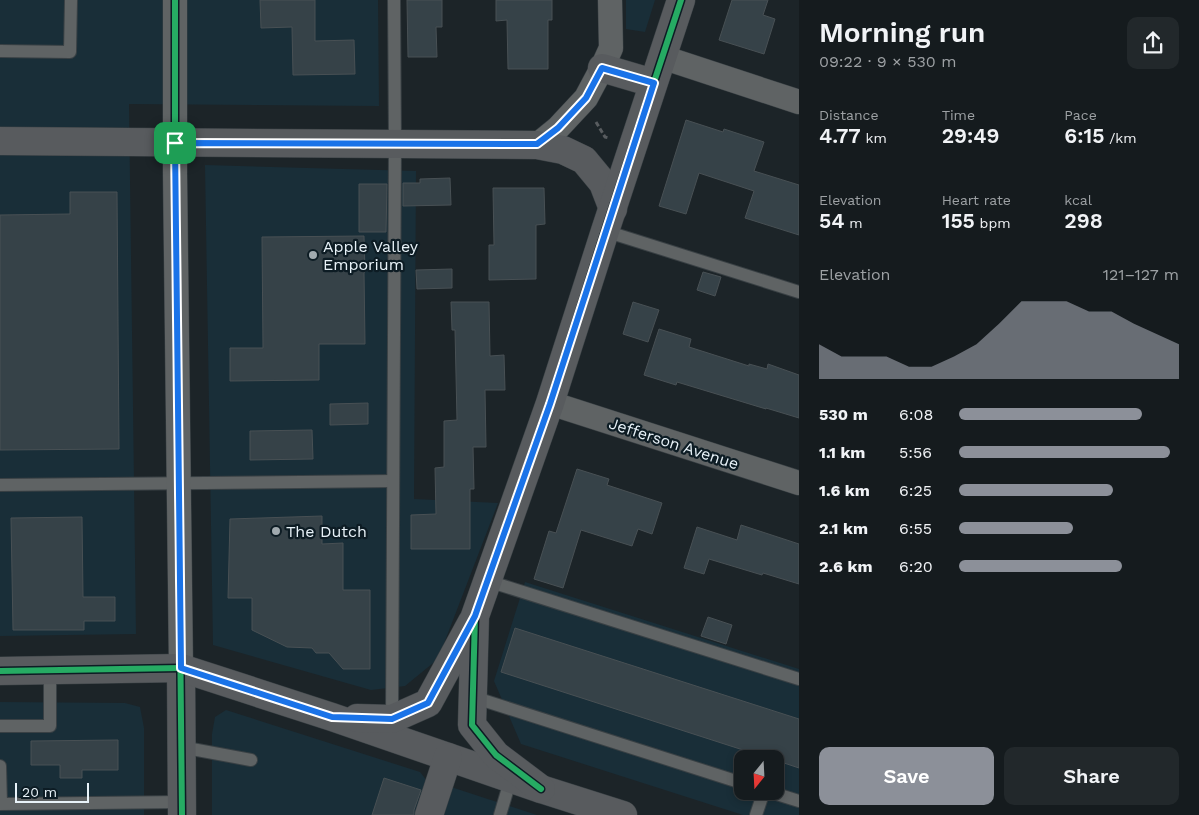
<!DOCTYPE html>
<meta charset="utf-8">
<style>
body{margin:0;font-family:"Work Sans",sans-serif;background:#22282b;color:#f1f3f6;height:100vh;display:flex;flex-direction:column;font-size:19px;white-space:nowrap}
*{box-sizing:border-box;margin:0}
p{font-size:16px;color:#9da1a4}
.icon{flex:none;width:28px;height:28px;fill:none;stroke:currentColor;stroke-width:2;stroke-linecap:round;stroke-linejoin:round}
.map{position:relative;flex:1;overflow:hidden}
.panel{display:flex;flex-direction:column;background:#151b1e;width:400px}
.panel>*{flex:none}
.needle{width:32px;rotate:198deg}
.tools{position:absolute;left:734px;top:750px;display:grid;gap:10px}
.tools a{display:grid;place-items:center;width:50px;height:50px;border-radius:10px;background:#151b1e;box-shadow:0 2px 8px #0003,0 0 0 1px #34393c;font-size:25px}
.scale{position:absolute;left:15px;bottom:12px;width:74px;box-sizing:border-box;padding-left:5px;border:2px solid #e8f2f8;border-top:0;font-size:14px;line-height:18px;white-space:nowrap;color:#e8f2f8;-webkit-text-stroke:4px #0d1c24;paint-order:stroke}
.pin{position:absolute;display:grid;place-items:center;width:42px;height:42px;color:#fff;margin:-21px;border-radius:10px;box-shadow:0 2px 8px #0006}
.round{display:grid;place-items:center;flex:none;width:52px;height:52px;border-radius:10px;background:#22282b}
.head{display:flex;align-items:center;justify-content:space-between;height:85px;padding:0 20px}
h1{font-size:28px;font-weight:600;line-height:38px}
.stats{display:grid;grid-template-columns:repeat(3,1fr);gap:8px;height:85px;padding:5px 20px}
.stats div{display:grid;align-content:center}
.stats b{font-size:21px;font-weight:600}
.stats small{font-size:14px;font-weight:400}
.stats p{font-size:14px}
.chart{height:140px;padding:10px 20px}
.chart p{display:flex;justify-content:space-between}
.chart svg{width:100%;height:90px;margin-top:5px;fill:#8c9099;opacity:.7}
.primary-button{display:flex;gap:10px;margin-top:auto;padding:10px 20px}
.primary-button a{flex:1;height:58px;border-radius:10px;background:#8c9099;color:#fff;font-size:20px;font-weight:600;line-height:58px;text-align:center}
.primary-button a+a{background:#22282b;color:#f1f3f6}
ul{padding:0 20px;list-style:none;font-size:16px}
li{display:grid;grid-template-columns:80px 60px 1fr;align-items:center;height:38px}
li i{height:12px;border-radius:6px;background:#8c9099}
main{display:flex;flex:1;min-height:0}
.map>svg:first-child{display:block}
.built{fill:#192e38;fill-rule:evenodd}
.building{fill:#364248;stroke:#485054}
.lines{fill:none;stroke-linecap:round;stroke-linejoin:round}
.lane-casing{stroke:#394044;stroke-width:14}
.street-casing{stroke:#394044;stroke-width:25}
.secondary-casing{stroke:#394044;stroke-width:29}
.path{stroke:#585c5f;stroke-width:3;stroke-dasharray:5 2.5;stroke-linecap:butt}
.lane{stroke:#5f6364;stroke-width:12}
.street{stroke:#5f6364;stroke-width:24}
.secondary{stroke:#585b5e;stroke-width:28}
.cycleway-casing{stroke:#0d1c24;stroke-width:9}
.cycleway{stroke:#26ab63;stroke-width:6}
.route-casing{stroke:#fff;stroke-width:10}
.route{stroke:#1a73e8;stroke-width:6}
.poi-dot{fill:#a1aaaf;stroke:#0d1c24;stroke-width:2}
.labels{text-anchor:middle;stroke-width:4.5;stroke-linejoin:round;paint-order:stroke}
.poi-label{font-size:16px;fill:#e8f2f8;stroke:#0d1c24;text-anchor:start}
.street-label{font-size:16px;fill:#e8f2f8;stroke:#0d1c24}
</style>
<main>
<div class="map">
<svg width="799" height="815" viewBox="0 0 799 815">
<rect width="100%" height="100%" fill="#1c2428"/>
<!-- built -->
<g class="built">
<polygon points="0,0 378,0 379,106 129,104 136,634 0,636"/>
<polygon points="626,0 655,0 645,32 626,29"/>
<polygon points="205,165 416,171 414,499 498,503 438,659 405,686 371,690 213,645"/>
<path d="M525,582L799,669V815H743L521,744L494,681ZM742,759H775V791H742Z"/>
<polygon points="0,702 125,703 140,707 144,728 144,815 0,815"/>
<polygon points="226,710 420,772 427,781 416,815 212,815 212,734 215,717"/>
<polygon points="451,787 537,815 441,815"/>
</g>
<!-- building -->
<g class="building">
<polygon points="260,0 315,0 315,41 354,40 355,74 293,75 292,27 261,28"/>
<polygon points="407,0 442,0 442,27 436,27 437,57 408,57"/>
<polygon points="496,0 552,0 552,20 548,20 548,69 508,69 507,20 496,21"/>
<polygon points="732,0 768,0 763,15 775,19 764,54 719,40"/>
<polygon points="686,120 723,132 724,129 764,142 754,171 799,185 799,235 745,218 754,191 699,173 686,214 659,206"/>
<polygon points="450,178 451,205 403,206 403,183 420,183 420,179"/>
<polygon points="359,184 387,184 386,232 359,232"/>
<polygon points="493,188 544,188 545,224 536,225 536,279 489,280 489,245 494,245"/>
<polygon points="70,192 117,192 119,449 0,450 0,215 70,214"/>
<polygon points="364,236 365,272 364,272 365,344 319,344 319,380 230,381 230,348 263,348 262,237"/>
<polygon points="452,269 452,288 417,289 416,270"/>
<polygon points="703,272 721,277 715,296 697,290"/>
<polygon points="451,302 489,302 490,356 504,355 505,390 485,390 486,447 473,447 474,489 470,489 470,549 411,549 411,515 436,514 435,468 444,467 444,421 457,420 455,330 452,330"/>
<polygon points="633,302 659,310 648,342 623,334"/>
<polygon points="659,329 691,339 689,347 749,366 749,364 767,369 768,364 799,375 799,418 766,408 766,409 677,382 676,385 644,375"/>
<polygon points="368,403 368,424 330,425 330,404"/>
<polygon points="312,430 313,459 250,460 250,431"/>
<polygon points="577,469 609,479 607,485 662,503 652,534 638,529 632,546 581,530 563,588 534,579 549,531 556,533"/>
<polygon points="322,516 322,544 343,543 343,590 370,590 370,669 343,669 329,653 316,653 312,648 287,647 252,630 252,598 228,598 230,519"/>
<polygon points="82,517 83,597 115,597 115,621 84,621 84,630 13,630 11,518"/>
<polygon points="741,525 799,544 799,584 763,573 762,575 709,559 704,574 684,568 697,527 737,540"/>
<polygon points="708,617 732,625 726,644 701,636"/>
<polygon points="515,628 799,719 799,768 775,760 775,759 771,759 501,672"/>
<polygon points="118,740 118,770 82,770 82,778 60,778 60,765 31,765 31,741"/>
<polygon points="384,778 421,790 414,810 414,815 372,815"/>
</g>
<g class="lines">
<!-- lane casing -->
<g class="lane-casing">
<g id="lane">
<polyline points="0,51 70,52 71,0"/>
<polyline points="605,231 799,292"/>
<polyline points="0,485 393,481"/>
<polyline points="488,581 799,679"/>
<polyline points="473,697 742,783"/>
<polyline points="392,719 395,144 394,0"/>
<polyline points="0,726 50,726 50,671"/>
<polyline points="181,747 251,760"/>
<polyline points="0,766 1,804 181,802"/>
<polyline points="767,791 799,801"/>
<polyline points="500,815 511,778"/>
<polyline points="756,815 764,791"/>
</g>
</g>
<!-- street casing -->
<g class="street-casing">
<g id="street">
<polyline points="175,0 175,173 181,668"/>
<polyline points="662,57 799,102"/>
<polyline points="537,145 558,128 586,98 602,68 611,48 610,0"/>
<polyline points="550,403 799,483"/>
</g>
</g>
<!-- secondary casing -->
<g class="secondary-casing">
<g id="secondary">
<polyline points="602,68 653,83"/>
<polyline points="0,141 537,145 563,150 584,160 603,183 613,209"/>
<polyline points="181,668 182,815"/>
<polyline points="0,671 181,668 332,717 541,789 623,815"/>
<polyline points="357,718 392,719 428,703 472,622"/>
<polyline points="541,789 496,755 472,725 475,616 550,403 605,231 681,0"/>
<polyline points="429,815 448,757"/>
</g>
</g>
<!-- path -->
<polyline class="path" points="596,122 605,137 609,138"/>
<!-- lane -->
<use href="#lane" class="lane"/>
<!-- street -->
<use href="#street" class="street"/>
<!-- secondary -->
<use href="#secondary" class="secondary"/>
<!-- cycleway casing -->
<g class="cycleway-casing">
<g id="cycleway">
<polyline points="175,0 175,143 182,815"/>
<polyline points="0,671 181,668"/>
<polyline points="541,789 496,755 472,725 475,616 550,403 605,231 681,0"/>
</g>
</g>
<!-- cycleway -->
<use href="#cycleway" class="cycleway"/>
</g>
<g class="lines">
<!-- route casing -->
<g class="route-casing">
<polygon id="route" points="602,68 654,83 550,404 475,616 428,703 392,719 332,717 181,668 175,143 537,144 558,128 586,98"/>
</g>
<!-- route -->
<use href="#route" class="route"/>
</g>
<!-- markers -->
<g class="poi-dot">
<circle cx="313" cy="255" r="5"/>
<circle cx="276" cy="531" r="5"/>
</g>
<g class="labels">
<!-- poi labels -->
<g class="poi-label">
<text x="323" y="252">Apple Valley<tspan x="323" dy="18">Emporium</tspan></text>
<text x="286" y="537">The Dutch</text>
</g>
<!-- street labels -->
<g class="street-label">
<text transform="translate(674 443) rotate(18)" y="6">Jefferson Avenue</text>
</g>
</g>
</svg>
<div class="tools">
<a><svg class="needle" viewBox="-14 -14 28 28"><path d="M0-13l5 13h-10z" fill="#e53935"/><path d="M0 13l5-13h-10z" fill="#9da1a4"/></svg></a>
</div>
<div class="scale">20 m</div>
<div class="pin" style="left:175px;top:143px;background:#1e9e55"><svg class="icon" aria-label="arrive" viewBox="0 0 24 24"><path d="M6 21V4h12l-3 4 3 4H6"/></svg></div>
</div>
<section class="panel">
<div class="head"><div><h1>Morning run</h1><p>09:22 · 9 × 530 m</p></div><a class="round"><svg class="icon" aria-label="share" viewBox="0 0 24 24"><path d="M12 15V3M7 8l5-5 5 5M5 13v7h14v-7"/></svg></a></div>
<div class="stats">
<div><p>Distance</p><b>4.77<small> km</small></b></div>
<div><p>Time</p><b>29:49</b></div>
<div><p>Pace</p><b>6:15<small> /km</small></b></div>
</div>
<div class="stats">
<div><p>Elevation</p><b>54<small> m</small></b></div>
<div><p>Heart rate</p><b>155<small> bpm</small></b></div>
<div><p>kcal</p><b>298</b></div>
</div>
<div class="chart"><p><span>Elevation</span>121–127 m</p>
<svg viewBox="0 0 160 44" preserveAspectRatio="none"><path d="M0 44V27L10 33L20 33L30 33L40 38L50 38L60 33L70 27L80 17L90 6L100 6L110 6L120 11L130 11L140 17L150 22L160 27V44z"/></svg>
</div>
<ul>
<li><b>530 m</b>6:08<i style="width:83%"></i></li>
<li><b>1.1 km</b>5:56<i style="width:96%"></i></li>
<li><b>1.6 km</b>6:25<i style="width:70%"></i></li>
<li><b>2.1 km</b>6:55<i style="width:52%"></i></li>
<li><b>2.6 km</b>6:20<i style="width:74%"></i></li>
</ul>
<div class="primary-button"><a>Save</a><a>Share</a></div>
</section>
</main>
